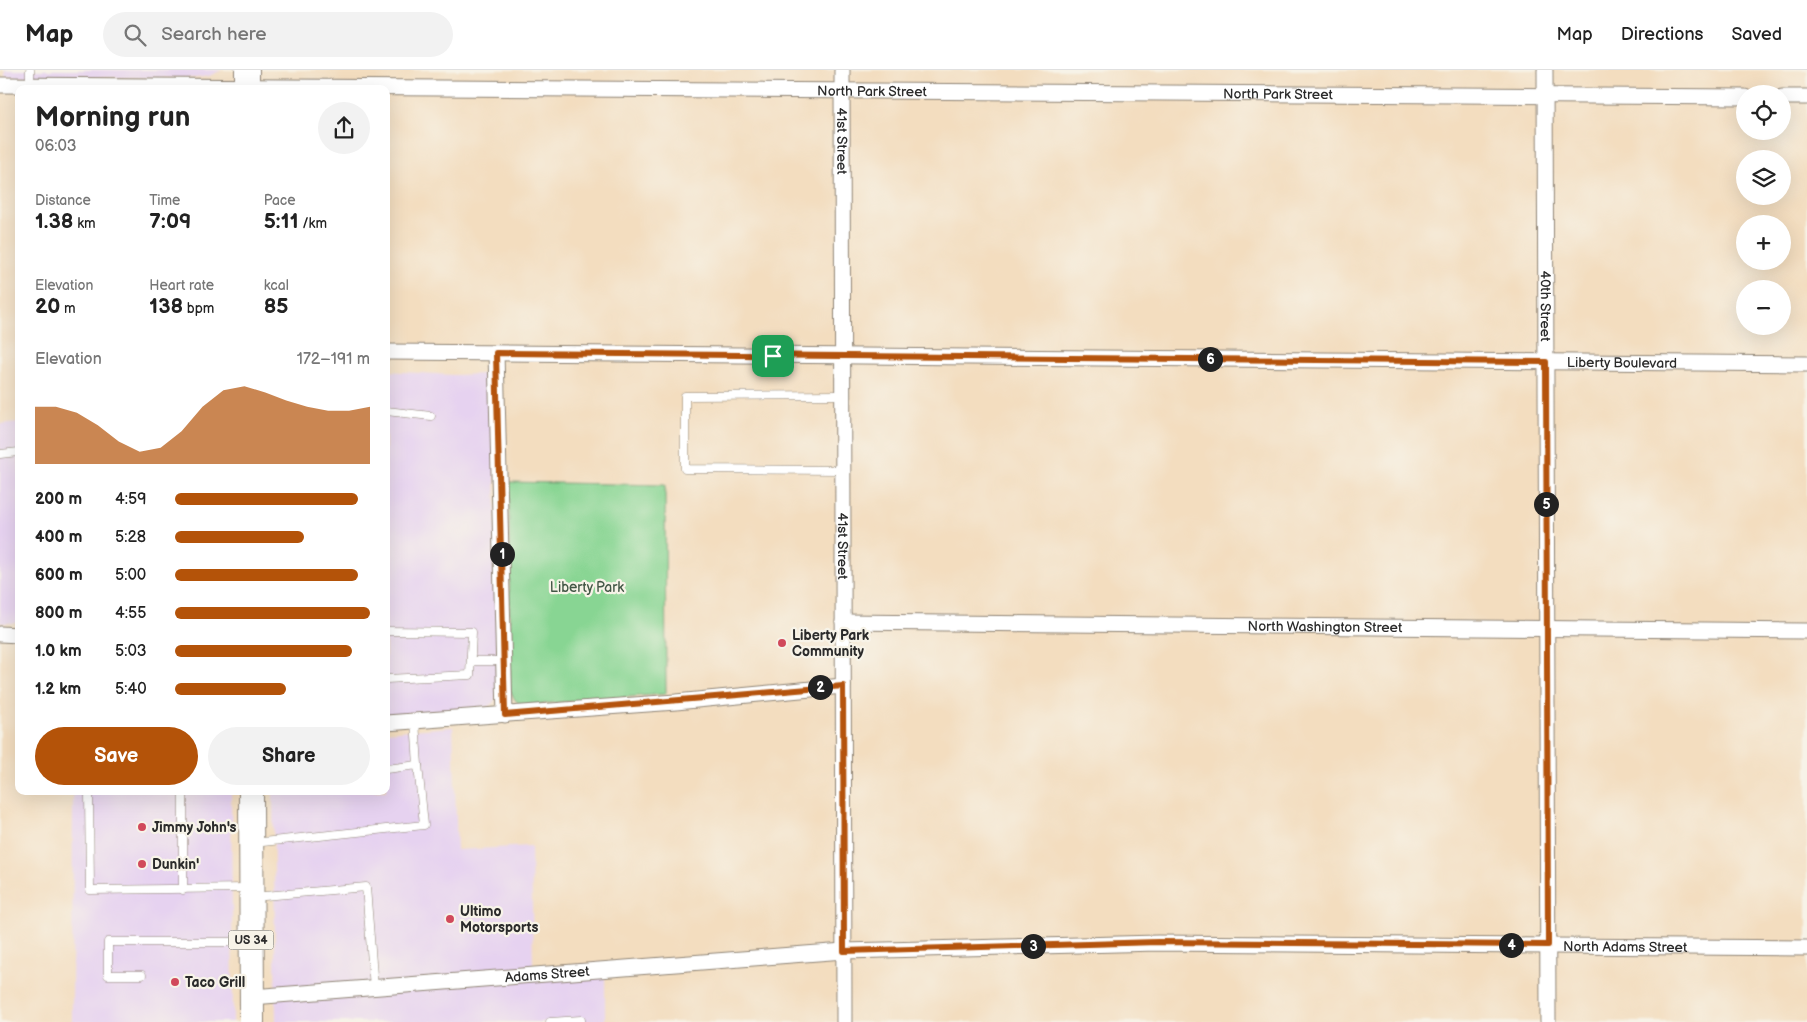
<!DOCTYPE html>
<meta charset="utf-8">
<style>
body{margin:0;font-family:"Balsamiq Sans",sans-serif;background:#f2f2f2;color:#222;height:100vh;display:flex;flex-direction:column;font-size:19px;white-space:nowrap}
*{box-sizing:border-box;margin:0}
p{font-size:16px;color:#767676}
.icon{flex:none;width:28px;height:28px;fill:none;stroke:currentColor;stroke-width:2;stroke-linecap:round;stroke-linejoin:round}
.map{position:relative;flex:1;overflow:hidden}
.sheet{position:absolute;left:15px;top:15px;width:375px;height:710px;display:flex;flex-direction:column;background:#fff;border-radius:10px;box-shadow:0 5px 20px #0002}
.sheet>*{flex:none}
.fabs{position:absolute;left:1736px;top:15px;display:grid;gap:10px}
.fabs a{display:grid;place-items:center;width:55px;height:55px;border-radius:50%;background:#fff;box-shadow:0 5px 20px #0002;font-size:25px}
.pin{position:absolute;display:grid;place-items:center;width:42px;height:42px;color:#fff;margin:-21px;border-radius:10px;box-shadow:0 2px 8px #0006}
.km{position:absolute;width:25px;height:25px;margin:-12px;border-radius:50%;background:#222;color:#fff;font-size:14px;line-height:25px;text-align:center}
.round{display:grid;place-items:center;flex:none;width:52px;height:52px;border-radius:26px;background:#f2f2f2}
.summary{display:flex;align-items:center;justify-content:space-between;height:85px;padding:0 20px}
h1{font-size:28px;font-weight:600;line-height:38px}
.metrics{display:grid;grid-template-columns:repeat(3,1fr);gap:8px;height:85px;padding:5px 20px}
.metrics div{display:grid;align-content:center}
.metrics b{font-size:21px;font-weight:600}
.metrics small{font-size:14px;font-weight:400}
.metrics p{font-size:14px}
.chart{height:140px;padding:10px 20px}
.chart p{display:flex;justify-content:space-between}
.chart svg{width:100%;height:90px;margin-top:5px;fill:#b45309;opacity:.7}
.cta{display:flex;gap:10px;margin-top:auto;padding:10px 20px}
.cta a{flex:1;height:58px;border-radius:30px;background:#b45309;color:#fff;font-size:20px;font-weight:600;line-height:58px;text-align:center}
.cta a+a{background:#f2f2f2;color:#222}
ul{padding:0 20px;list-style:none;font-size:16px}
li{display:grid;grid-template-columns:80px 60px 1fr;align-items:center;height:38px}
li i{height:12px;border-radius:6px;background:#b45309}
header{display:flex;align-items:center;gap:30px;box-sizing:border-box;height:70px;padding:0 25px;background:#fff;border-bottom:1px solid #e0e0e0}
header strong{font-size:24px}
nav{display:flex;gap:28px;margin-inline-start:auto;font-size:18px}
.search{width:350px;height:45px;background:#f2f2f2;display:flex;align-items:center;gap:12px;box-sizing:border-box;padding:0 18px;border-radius:28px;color:#767676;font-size:19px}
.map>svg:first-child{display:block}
.built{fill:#e6d2f0}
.green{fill:#88d593;stroke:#5a805f}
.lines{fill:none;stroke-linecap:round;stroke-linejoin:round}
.lane-casing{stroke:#8f8475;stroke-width:9}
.street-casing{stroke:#8f8475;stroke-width:17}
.primary-casing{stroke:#8f8475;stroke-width:26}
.lane{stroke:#fff;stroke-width:8}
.street{stroke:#fff;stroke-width:15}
.primary{stroke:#fff;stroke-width:24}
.route-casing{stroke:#fff;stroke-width:10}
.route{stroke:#b45309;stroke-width:6}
.poi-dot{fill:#d1495b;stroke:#f7f3e8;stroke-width:2}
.labels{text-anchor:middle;stroke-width:4.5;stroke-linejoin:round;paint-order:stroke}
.shield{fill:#f7f3e8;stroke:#686764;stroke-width:1}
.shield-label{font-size:12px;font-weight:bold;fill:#2b2b2b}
.street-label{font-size:14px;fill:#2b2b2b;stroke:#f7f3e8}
.park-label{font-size:14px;fill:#425645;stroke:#f7f3e8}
.poi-label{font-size:14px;font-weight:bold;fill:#2b2b2b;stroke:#f7f3e8;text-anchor:start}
</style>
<header>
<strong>Map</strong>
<div class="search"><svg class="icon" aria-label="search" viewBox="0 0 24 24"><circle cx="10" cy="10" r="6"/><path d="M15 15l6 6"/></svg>Search here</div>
<nav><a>Map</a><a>Directions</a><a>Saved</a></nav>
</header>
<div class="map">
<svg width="1807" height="952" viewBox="0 0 1807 952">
<rect width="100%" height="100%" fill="#f7f3e8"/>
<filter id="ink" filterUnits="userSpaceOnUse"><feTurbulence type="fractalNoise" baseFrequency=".02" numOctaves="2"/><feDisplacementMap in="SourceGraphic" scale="10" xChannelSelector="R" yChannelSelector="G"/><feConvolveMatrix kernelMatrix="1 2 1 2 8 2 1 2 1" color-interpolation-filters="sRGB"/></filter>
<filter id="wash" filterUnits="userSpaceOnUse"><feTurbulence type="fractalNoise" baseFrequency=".0096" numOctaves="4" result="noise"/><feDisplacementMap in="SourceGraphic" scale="20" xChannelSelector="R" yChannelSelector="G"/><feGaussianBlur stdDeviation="1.12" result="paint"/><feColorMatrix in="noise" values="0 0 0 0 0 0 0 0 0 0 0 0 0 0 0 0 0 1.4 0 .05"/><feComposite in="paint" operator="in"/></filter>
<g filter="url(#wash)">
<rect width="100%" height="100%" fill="#f3ddbf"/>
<!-- built -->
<g class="built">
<polygon points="5,0 222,0 209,6 196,8 5,7"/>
<polygon points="386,301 453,305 487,304 494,318 498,624 493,633 487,637 386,645"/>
<polygon points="19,352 19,553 0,553 0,354"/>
<polygon points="453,657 457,780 531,776 533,898 605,893 605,952 276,952 273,721 386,721 386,662"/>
<polygon points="73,721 231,721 233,952 72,952"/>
</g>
<!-- green -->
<path class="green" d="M509,412L665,415L666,624L526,635C516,634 514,629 510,620Z"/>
</g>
<g filter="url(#ink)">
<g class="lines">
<!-- lane casing -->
<g class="lane-casing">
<g id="lane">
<polyline points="30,15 30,0"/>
<polyline points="843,325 685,326 685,399 843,400"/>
<polyline points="386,341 431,346"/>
<polyline points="0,384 19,382"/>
<polyline points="386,561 472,562 470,605 386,609"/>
<polyline points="471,591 504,591"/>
<polyline points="415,651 418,695"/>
<polyline points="89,721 90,820 249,818"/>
<polyline points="253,773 424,755 418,695 386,699"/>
<polyline points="183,820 183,721"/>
<polyline points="253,827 366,817 374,918"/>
<polyline points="142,905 108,905 108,872 249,872"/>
<polyline points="550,952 581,950 581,952"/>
</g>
</g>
<!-- street casing -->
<g class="street-casing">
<g id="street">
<path id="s1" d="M842,0L844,952"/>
<path id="s2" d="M1545,0L1548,952"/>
<path id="s3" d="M0,15L1745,27"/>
<polyline points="1782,27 1807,27"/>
<path id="s4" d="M386,282L1807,294"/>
<polyline points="496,283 505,645"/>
<path id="s5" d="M843,552L1807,561"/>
<polyline points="0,564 19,565"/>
<polyline points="386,653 676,632 843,616"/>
<path id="s6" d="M252,927L844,881L1158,873L1807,878"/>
</g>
</g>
<!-- primary casing -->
<g class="primary-casing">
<g id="primary">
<polyline points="247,0 247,19"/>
<polyline points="251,721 252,952"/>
</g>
</g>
<!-- lane -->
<use href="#lane" class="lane"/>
<!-- street -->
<use href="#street" class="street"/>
<!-- primary -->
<use href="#primary" class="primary"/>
</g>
</g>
<g class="lines" filter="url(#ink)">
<!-- route casing -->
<g class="route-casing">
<polygon id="route" points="496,283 1546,292 1548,875 1158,872 844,881 843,616 505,645"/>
</g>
<!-- route -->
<use href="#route" class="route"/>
</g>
<!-- markers -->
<g class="poi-dot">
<circle cx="782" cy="573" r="5"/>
<circle cx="142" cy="757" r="5"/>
<circle cx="142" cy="794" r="5"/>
<circle cx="450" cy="849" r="5"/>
<circle cx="175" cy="912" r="5"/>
</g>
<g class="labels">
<!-- shield labels -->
<rect class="shield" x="228.5" y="860.5" width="45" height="19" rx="4"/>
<g class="shield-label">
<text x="251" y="874">US 34</text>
</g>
<!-- street labels -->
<g class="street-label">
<text dy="5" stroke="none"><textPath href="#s3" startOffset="872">North Park Street</textPath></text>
<text dy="5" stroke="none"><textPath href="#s3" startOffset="1278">North Park Street</textPath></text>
<text dy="5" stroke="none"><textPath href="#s1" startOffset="71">41st Street</textPath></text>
<text dy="5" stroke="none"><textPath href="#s2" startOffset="236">40th Street</textPath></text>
<text dy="5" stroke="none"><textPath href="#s4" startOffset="1236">Liberty Boulevard</textPath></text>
<text dy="5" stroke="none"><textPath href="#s1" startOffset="476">41st Street</textPath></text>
<text dy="5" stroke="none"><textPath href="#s5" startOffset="482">North Washington Street</textPath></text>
<text dy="5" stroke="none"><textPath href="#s6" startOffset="1375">North Adams Street</textPath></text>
<text dy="5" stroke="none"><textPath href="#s6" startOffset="296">Adams Street</textPath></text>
</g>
<!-- park labels -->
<g class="park-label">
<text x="587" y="522">Liberty Park</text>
</g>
<!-- poi labels -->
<g class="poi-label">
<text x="792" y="570">Liberty Park<tspan x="792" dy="16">Community</tspan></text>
<text x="152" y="762">Jimmy John's</text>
<text x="152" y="799">Dunkin'</text>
<text x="460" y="846">Ultimo<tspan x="460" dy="16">Motorsports</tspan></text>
<text x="185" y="917">Taco Grill</text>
</g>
</g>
</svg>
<div class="fabs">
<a><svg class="icon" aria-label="locate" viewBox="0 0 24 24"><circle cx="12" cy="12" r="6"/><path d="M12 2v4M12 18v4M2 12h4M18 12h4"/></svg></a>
<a><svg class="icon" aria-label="layers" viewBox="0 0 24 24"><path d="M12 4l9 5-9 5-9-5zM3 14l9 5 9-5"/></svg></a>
<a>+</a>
<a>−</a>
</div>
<div class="pin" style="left:773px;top:286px;background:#1e9e55"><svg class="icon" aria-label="arrive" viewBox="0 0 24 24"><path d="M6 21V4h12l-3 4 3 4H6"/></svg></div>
<b class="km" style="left:502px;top:484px">1</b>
<b class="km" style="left:820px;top:617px">2</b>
<b class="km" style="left:1033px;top:876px">3</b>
<b class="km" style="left:1511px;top:875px">4</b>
<b class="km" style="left:1546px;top:434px">5</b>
<b class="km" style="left:1210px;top:289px">6</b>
<section class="sheet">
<div class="summary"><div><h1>Morning run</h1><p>06:03</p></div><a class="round"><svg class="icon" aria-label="share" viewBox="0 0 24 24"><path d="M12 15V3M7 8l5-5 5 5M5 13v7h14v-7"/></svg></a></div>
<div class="metrics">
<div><p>Distance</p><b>1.38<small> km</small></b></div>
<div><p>Time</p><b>7:09</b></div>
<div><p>Pace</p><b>5:11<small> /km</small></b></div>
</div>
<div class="metrics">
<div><p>Elevation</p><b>20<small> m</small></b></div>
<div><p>Heart rate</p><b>138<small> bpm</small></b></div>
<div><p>kcal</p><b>85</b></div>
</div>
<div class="chart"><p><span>Elevation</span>172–191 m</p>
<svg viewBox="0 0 160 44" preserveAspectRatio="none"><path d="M0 44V16L10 16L20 19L30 25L40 33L50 38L60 36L70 28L80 16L90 8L100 6L110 9L120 13L130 16L140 18L150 18L160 16V44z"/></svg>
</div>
<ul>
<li><b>200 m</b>4:59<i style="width:94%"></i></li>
<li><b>400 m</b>5:28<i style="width:66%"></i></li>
<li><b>600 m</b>5:00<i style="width:94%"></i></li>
<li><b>800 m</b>4:55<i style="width:100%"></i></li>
<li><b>1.0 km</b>5:03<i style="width:91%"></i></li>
<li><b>1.2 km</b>5:40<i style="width:57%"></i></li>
</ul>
<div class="cta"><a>Save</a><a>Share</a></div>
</section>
</div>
